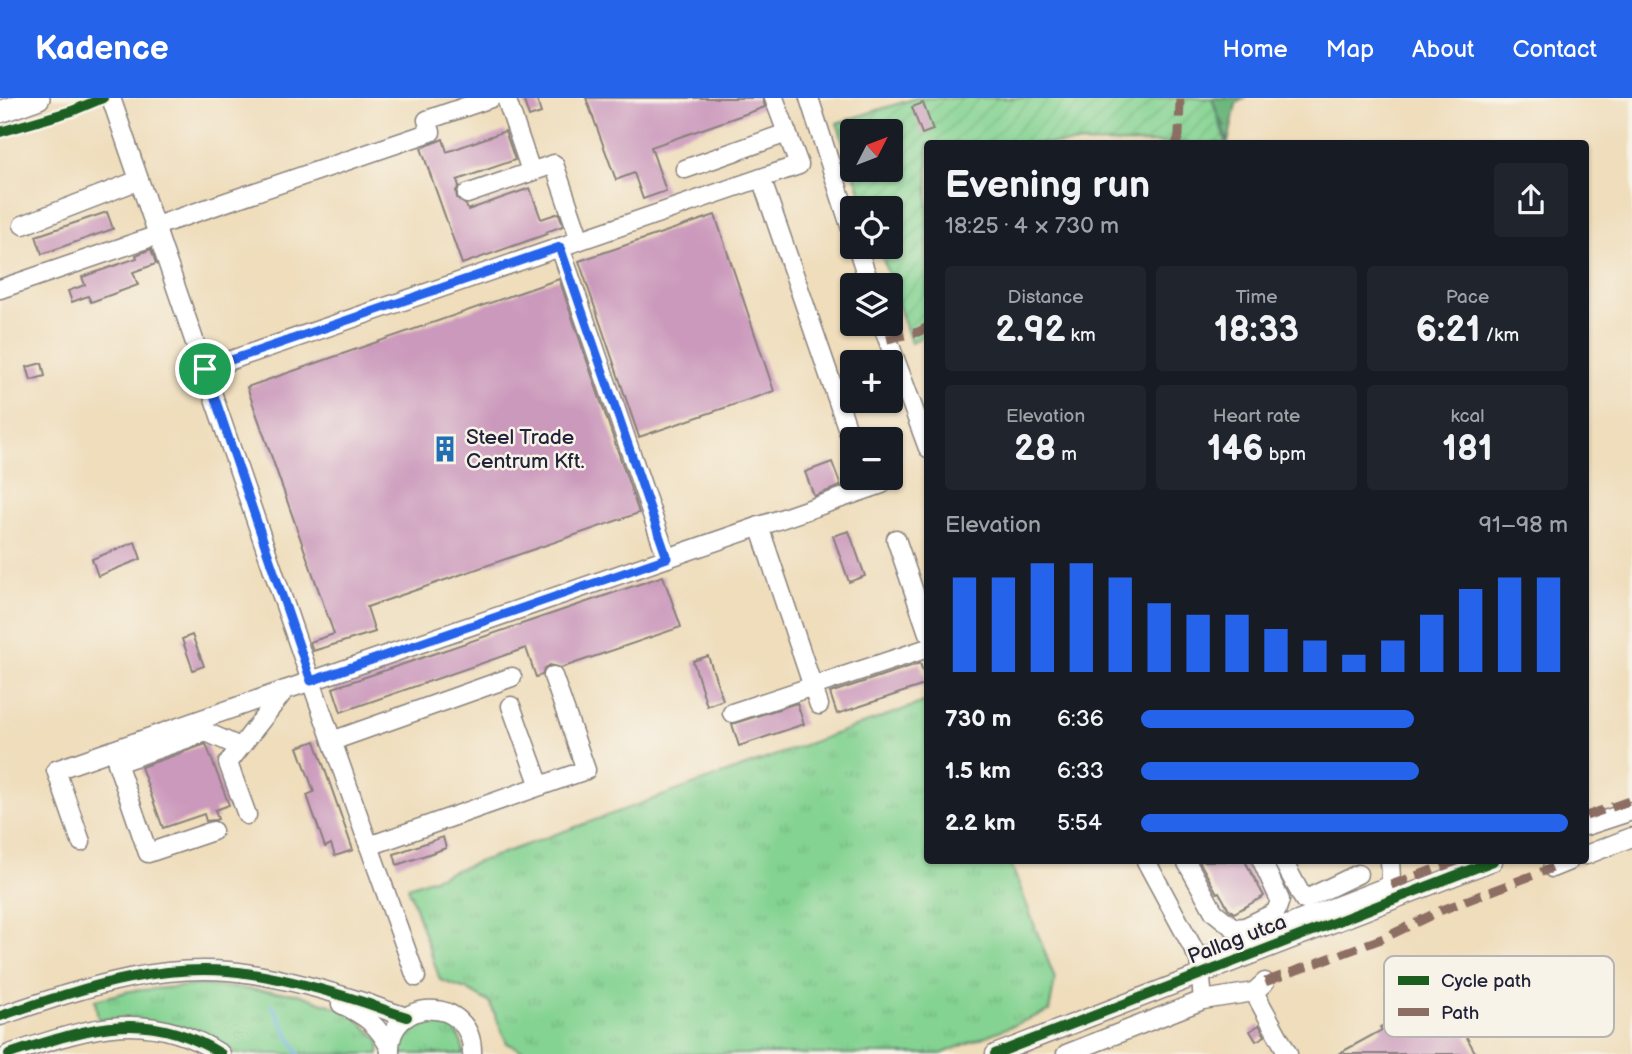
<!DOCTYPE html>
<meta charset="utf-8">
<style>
body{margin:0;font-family:"Balsamiq Sans",sans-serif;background:#20242c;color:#f1f3f6;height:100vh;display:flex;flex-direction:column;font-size:26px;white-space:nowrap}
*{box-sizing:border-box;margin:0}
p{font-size:23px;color:#9ea1a6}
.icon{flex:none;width:38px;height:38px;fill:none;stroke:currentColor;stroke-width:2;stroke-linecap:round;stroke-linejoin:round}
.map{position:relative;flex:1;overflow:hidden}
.details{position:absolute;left:924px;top:42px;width:665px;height:724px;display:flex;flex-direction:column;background:#171b24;border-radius:7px;box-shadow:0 2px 5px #0004}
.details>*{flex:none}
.needle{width:46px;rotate:48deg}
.buttons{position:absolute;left:840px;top:21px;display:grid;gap:14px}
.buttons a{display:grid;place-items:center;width:63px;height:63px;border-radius:7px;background:#171b24;box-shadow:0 2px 5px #0004;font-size:35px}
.pin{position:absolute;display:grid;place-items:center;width:60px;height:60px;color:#fff;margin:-30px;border:4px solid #fff;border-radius:50%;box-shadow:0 2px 7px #0007}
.round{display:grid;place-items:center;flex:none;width:74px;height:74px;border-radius:7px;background:#20242c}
.overview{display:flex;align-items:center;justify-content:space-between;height:119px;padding:0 21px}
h1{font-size:38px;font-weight:700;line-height:52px}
.figures{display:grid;grid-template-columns:repeat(3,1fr);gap:10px;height:119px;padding:7px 21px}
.figures div{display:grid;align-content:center;border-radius:7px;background:#20242c;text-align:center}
.figures b{font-size:35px;font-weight:700}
.figures small{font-size:19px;font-weight:400}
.figures p{font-size:19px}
.chart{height:196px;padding:14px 21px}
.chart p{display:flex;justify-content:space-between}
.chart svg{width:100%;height:126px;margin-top:7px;stroke:#2563eb;stroke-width:6}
ul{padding:0 21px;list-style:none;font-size:23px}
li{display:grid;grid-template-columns:112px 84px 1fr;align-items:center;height:52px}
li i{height:18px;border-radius:9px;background:#2563eb}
header{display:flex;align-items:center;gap:42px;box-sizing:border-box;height:98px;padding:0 35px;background:#2563eb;color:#fff}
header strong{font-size:33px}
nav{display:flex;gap:38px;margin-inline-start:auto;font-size:24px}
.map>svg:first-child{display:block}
.grass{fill:url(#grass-tufts);stroke:#537a66;stroke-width:2}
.forest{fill:url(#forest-firs);stroke:#466c5c;stroke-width:2}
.garden{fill:url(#garden-furrows);stroke:#537a66;stroke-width:2}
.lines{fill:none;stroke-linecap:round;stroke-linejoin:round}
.stream{stroke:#7db5ed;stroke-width:3.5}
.building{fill:#cb99bc}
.minor-casing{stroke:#88807b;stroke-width:21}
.major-casing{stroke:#88807b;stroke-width:24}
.minor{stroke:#fff;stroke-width:18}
.major{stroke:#fff;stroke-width:21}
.quiet{stroke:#8d6e63;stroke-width:9;stroke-dasharray:18 9;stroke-linecap:butt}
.cycleway-casing{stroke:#f7f3e8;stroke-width:15}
.cycleway{stroke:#1b5e20;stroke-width:10}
.route-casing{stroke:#fff;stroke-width:14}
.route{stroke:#2563eb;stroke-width:9}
.labels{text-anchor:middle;stroke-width:5;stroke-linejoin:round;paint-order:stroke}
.poi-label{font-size:21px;fill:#22223b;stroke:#f7f3e8;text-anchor:start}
.street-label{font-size:21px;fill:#22223b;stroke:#f7f3e8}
.key{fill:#f7f3e8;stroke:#b7b4b4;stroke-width:2}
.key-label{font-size:19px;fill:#22223b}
</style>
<header>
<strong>Kadence</strong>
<nav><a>Home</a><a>Map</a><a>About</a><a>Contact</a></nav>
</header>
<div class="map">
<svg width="1632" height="956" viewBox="0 0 1632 956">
<defs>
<pattern id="grass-tufts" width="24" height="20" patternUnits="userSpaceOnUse" patternTransform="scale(1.75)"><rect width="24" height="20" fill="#84d392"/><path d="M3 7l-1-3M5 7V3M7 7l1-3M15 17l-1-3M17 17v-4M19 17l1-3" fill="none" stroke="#72b57f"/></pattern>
<pattern id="forest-firs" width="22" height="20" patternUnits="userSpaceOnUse" patternTransform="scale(1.75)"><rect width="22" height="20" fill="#6bb57c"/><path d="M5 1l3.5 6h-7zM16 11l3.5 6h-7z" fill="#589367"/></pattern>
<pattern id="garden-furrows" width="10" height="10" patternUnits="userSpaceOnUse" patternTransform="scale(1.75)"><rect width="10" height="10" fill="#84d392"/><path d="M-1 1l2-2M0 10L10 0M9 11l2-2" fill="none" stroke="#72b57f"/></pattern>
</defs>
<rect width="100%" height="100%" fill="#f7f3e8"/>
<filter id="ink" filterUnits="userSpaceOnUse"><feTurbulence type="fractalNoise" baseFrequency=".0143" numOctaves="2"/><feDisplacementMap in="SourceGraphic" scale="14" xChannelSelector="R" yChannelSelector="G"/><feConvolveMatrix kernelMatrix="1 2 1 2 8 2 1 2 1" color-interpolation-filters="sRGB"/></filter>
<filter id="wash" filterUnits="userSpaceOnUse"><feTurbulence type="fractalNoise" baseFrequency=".00686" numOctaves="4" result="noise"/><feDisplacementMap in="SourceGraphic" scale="28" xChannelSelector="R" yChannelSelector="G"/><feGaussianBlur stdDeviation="1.57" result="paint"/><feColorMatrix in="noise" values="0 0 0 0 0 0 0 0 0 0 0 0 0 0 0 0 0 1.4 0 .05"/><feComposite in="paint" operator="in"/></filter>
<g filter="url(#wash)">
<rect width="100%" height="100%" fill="#efddbb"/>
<!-- grass -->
<g class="grass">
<polygon points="927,603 928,763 1010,763 1055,881 1049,913 941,956 529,956 507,945 490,905 466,891 440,882 408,789"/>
<polygon points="201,887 298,896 350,914 380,943 379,956 237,956 202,936 178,929 134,921 98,921 95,902 130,893"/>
<path d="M432,921C453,923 461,937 464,956H400C400,936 412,923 432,921Z"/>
</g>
<!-- forest -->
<polygon class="forest" points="1212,0 1244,0 1236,6 1228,45"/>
<!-- garden -->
<polygon class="garden" points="916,0 1212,0 1226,45 928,46 927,236 911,245 879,149 891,149 891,110 866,110 853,72 891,72 891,33 852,33 852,70 837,25"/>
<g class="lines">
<!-- stream -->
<polyline class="stream" points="272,907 299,956"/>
</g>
<g id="blocks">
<!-- building -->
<g class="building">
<polygon points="523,0 536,0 541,15 529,19"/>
<polygon points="586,0 763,0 765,9 651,49 666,93 643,101 634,75 616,82"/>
<polygon points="923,5 933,32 922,36 912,9"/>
<polygon points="505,33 515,62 457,82 459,88 456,93 457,100 466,107 468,112 530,90 541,121 559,115 563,128 546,134 547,136 462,166 421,50 443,41 447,54"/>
<polygon points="107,114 113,131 42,156 36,138"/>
<polygon points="715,117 774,293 639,339 579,163"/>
<polygon points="151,151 156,166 133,174 138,187 91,204 88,198 72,204 68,193 85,187 82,179 137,160 136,157"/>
<polygon points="559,181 639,415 367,509 375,534 313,553 310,544 334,536 247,289"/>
<polygon points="42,265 45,278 31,282 27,269"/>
<polygon points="832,364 841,388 814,398 805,374"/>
<polygon points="849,433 865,478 849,484 833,438"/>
<polygon points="135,444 141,461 98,478 92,461"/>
<polygon points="663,478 681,529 561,570 550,567 544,571 542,577 536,579 526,550 341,614 333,590"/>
<polygon points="192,537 204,568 193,572 182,541"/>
<polygon points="708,558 723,602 707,608 693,563"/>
<polygon points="920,565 927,586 837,616 830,595"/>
<polygon points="797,605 804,626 739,648 732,626"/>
<polygon points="315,643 353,752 335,758 331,746 325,749 307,697 314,694 298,649"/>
<polygon points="206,646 229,707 215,712 218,721 215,722 206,723 204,716 163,730 141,669"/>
<polygon points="443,739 446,750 397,767 394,756"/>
<polygon points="1199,763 1245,763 1264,798 1234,815 1228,810 1219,794 1217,795"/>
<polygon points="1444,898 1476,956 1338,956 1382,932 1380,929 1401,918 1402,921"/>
<polygon points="1259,927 1265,938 1256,943 1250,933"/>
</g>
</g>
</g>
<g filter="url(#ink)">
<use href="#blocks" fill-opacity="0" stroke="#88807b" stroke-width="2"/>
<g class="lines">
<!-- minor casing -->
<g class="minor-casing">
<g id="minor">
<polyline points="111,0 311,583 882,386"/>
<polyline points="506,0 531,73"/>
<polyline points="809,0 852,134"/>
<polyline points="685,71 787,35"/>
<polyline points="761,80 852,344"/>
<polyline points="467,96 554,66 580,142"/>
<polyline points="23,127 139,82"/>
<polyline points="156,128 431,34 427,22 491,0"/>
<polyline points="560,149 667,460"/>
<polyline points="857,149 870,187"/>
<polyline points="0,191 158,137"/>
<polyline points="882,226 928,350"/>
<polyline points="205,271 799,67 774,0"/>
<polyline points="759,428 819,607"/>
<polyline points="896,441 928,535"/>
<polyline points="511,608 540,688"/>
<polyline points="732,615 928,550"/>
<polyline points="332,643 512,579"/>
<polyline points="247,717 228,665 285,592"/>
<polyline points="1586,728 1632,713"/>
<polyline points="213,733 148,755 117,665 206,634 240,649"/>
<polyline points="81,744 56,672 311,583 369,748 586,672 553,578"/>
<polyline points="369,748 416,879"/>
<polyline points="1586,757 1632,739"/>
<polyline points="1146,763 1199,861 1203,902"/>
<polyline points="1186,763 1214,814 1234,830 1245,829 1276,814 1280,802 1262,763"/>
<polyline points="1283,763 1304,802 1358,776"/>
<polyline points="1390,763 1392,798"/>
<polyline points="1552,770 1569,763"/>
<polyline points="1199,861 1391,787"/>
<polyline points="1254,894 1288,956"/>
<path d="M341,906C365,918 378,926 390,951"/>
<path d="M0,918C81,891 164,861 252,876C290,882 329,893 366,905C380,910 393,915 407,919"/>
<path d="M9,956C86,931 146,908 221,956"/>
<path d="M390,956C386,898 474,896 472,956"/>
<polyline points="995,956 1493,763"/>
<polyline points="1066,956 1203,902 1254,894 1265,884"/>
</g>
</g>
<!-- major casing -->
<g class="major-casing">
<polyline id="major" points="0,14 39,0"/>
</g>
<!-- minor -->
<use href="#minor" class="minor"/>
<!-- major -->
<use href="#major" class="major"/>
<!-- quiet -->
<g class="quiet">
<polyline points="1176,46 1179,38 1180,0"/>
<polyline points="887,241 918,234 928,229"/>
<polyline points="1586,718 1632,702"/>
<polyline points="1391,787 1457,763"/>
<polyline points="1265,884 1384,840 1442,812 1552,770"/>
</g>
<!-- cycleway casing -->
<g class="cycleway-casing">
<g id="cycleway">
<polyline points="0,34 72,13 103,0"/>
<path d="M0,918C81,891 164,861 252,876C290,882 329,893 366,905C380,910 393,915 407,919"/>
<path d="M9,956C86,931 146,908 221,956"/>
<polyline points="995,956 1493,763"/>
</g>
</g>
<!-- cycleway -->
<use href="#cycleway" class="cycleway"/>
</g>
</g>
<g class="lines" filter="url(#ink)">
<!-- route casing -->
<g class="route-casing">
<polygon id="route" points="560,149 667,460 311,583 205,271"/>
</g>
<!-- route -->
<use href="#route" class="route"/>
</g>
<!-- icons -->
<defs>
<g id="building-bare" transform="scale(2.1)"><path d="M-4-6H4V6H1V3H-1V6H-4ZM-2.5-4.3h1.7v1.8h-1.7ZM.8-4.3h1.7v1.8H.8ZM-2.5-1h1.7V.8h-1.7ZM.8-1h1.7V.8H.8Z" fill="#1f6fb2" stroke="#f7f3e8" stroke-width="2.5" paint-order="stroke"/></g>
</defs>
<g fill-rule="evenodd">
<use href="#building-bare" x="445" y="351"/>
</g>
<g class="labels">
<!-- poi labels -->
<g class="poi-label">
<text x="466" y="346">Steel Trade<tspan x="466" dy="24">Centrum Kft.</tspan></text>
</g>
<!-- street labels -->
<g class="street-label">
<text transform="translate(1237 841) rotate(-21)" y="7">Pallag utca</text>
</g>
</g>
<!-- legend -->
<rect x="1384" y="858" width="230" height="81" rx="10" class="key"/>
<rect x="1398" y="878" width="31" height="9" fill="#1b5e20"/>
<rect x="1398" y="910" width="31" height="8" fill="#8d6e63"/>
<g class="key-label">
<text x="1441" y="889">Cycle path</text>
<text x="1441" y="921">Path</text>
</g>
</svg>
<div class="buttons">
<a><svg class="needle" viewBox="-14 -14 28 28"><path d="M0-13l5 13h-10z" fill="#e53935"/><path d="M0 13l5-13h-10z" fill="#9ea1a6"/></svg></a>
<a><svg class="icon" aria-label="locate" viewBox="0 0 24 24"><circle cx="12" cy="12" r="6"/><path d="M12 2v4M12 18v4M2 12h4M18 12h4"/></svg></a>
<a><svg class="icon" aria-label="layers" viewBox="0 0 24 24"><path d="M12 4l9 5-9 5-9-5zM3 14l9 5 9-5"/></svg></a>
<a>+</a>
<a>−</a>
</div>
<div class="pin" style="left:205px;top:271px;background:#1e9e55"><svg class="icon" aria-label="arrive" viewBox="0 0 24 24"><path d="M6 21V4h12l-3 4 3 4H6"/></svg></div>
<section class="details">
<div class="overview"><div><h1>Evening run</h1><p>18:25 · 4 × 730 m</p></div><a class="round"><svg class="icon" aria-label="share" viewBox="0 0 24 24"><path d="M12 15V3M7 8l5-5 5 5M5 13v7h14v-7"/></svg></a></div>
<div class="figures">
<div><p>Distance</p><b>2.92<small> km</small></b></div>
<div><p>Time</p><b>18:33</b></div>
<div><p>Pace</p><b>6:21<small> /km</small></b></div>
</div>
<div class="figures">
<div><p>Elevation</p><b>28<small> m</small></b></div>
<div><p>Heart rate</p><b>146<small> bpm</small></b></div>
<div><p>kcal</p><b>181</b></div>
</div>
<div class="chart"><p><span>Elevation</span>91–98 m</p>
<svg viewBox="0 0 160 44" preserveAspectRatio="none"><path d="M5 44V11M15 44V11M25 44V6M35 44V6M45 44V11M55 44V20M65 44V24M75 44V24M85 44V29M95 44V33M105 44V38M115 44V33M125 44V24M135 44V15M145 44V11M155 44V11"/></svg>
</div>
<ul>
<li><b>730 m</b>6:36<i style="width:64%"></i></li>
<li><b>1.5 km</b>6:33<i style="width:65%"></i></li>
<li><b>2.2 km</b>5:54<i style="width:100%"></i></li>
</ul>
</section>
</div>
